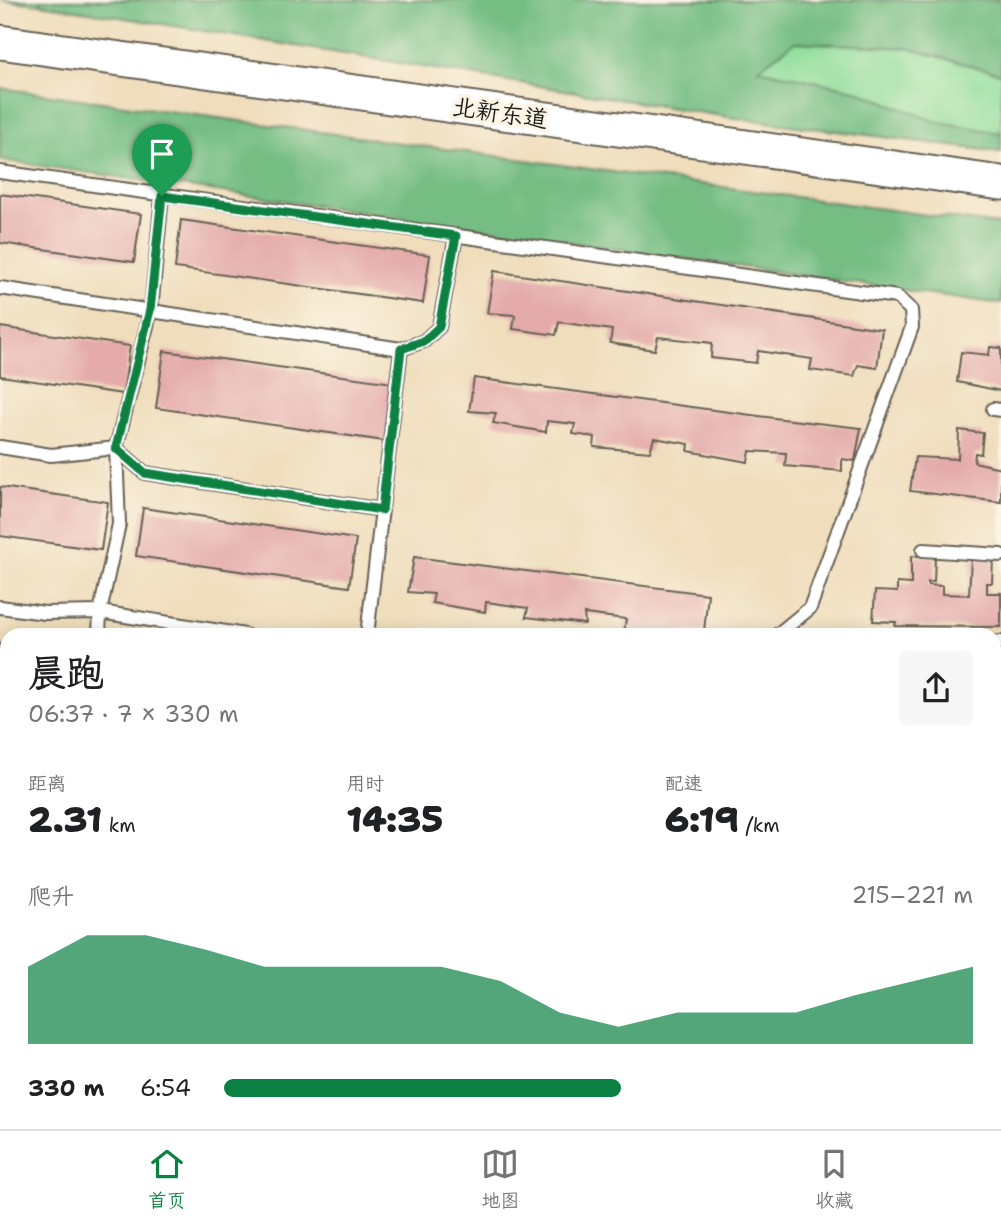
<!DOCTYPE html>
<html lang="zh">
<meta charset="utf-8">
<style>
body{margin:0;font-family:"Shantell Sans","LXGW WenKai TC",sans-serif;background:#f6f6f6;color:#202124;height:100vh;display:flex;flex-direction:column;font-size:26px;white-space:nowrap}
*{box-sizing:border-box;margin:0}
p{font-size:23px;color:#757577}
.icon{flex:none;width:38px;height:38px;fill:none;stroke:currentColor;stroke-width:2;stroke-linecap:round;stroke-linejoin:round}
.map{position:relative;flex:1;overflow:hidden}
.details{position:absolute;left:0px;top:628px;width:1001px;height:502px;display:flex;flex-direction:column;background:#fff;border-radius:21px 21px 0 0;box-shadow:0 4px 18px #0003}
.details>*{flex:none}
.pin{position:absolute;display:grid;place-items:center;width:60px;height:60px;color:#fff;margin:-72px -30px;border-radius:50% 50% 50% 0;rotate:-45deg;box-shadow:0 0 7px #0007}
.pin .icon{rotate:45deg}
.round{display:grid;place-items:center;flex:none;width:74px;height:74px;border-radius:7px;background:#f6f6f6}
.headline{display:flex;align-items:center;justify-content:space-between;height:119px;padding:0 28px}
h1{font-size:38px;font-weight:800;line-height:52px}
.stats{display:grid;grid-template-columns:repeat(3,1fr);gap:10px;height:119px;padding:7px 28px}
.stats div{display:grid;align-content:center}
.stats b{font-size:35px;font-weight:800}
.stats small{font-size:19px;font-weight:400}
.stats p{font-size:19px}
.chart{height:196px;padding:14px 28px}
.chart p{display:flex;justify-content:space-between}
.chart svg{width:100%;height:126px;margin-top:7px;fill:#0b8043;opacity:.7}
ul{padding:0 28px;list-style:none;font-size:23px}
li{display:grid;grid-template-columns:112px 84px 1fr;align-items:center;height:52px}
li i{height:18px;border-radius:9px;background:#0b8043}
.menu{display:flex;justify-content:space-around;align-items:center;height:98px;border-top:2px solid #e0e0e0;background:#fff;font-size:19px;color:#757577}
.menu a{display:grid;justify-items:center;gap:4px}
.menu .current{color:#0b8043}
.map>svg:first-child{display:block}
.green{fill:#91de9b;stroke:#567d5c;stroke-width:2}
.forest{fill:#74bd83;stroke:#486c50;stroke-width:2}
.building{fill:#e4abaa}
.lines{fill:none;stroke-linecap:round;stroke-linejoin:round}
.service-casing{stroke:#666054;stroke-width:16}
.minor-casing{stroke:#666054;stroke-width:26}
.secondary-casing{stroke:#666054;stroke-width:37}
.service{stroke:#fff;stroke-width:12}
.minor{stroke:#fff;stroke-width:23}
.secondary{stroke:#fff;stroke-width:33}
.route-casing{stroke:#fff;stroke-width:14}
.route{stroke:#0b8043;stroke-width:9}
.labels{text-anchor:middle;stroke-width:7;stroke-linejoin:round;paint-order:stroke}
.street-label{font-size:24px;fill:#1c1c1c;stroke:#fcf5e5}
</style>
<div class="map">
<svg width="1001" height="1129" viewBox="0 0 1001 1129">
<rect width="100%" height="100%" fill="#fcf5e5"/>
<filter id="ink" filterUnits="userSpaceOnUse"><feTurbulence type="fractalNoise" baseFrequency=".0143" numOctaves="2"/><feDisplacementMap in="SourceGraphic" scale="14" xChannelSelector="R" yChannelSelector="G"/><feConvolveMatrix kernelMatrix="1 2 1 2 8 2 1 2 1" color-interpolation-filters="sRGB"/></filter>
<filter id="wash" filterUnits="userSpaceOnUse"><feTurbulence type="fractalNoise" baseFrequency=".00686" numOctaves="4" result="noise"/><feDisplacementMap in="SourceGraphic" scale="28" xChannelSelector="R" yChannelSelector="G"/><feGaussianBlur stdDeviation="1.57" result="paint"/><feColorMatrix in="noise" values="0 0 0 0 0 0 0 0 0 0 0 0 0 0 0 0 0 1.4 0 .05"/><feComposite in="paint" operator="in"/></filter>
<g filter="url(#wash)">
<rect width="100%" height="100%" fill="#efddbb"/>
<!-- green -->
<polygon class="green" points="0,0 1001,0 1001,152 728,117 40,4"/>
<!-- forest -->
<g class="forest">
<polygon points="41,0 1001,0 1001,74 907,48 795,42 758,69 855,90 934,121 1001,133 1001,152 728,117 40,4"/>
<polygon points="0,88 1001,225 1001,304 0,160"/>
</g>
<g id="blocks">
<!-- building -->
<g class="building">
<polygon points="0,194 141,214 134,262 0,243"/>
<polygon points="181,220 430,255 423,303 175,268"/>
<polygon points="494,271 882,329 877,368 858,365 854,376 810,370 812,359 758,351 756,363 711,358 712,343 658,337 655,350 610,343 612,330 559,322 556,335 513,329 515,315 487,313"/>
<polygon points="0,327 130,346 123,394 0,376"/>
<polygon points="990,347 1001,348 1001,391 957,382 961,352 989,355"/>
<polygon points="164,351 393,383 385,441 156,408"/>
<polygon points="474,378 774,418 861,428 855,461 842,459 842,471 785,466 786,453 750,451 748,462 688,451 689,444 654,438 650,452 594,447 595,437 573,434 575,424 547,421 546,432 493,423 496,413 469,411"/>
<polygon points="959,430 983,433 981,454 975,453 974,462 1001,468 1001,502 910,491 915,457 958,459"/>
<polygon points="0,487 108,502 101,550 0,536"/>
<polygon points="143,508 356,539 349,587 136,556"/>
<polygon points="911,556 935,557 934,582 928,582 928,585 942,586 942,594 969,595 971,559 993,560 992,583 987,583 987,593 1001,593 1001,627 895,626 896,622 873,621 875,591 897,592 897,583 911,584"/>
<polygon points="414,557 708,594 704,631 681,631 681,635 650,635 624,632 626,619 584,614 585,624 526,617 528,608 486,602 485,612 432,603 434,594 408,592"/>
<polygon points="0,644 7,645 7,694 0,693"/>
<polygon points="994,920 1001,921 1001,959 994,959"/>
<rect x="994" y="1022" width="7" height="40"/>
<polygon points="475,1124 494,1124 512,1129 474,1129"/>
<polygon points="640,1124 741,1124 739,1129 639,1129"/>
<polygon points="890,1124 974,1124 1001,1125 1001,1129 889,1129"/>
</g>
</g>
</g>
<g filter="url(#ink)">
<use href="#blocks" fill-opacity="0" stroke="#666054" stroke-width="2"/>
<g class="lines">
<!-- service casing -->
<g class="service-casing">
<g id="service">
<polyline points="0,172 897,297 911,310 912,327 810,608 777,635"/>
<polyline points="0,288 401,349 424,341 439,327 456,236"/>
<polyline points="993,409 1001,410"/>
<polyline points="0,447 51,455 116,448 145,473 382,510"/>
<polyline points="923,550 1001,555"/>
<polyline points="0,607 45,613 100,612 245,635"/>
<polyline points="99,635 100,612 119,524 116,448 151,310 162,196"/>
<polyline points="367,635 401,349"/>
<polyline points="994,643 1001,642"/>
<polyline points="0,770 7,771"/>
<polyline points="994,905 1001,906"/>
<polyline points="994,1005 1001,1005"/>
<polyline points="0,1102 7,1103"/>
<polyline points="994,1104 1001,1105"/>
<polyline points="136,1124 171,1129"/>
<polyline points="198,1129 198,1124"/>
<polyline points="399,1129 405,1124"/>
</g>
</g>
<!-- minor casing -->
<g class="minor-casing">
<g id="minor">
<polyline points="994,683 1001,683"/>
<polyline points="861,1129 861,1124"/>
</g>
</g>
<!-- secondary casing -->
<g class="secondary-casing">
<polyline id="secondary" points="0,42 1001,183"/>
</g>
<!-- service -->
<use href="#service" class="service"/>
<!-- minor -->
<use href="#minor" class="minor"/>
<!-- secondary -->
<use href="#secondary" class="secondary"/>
</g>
</g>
<g class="lines" filter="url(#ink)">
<!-- route casing -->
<g class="route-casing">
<polygon id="route" points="162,196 456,236 439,327 424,341 401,349 382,510 145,473 116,448 150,310"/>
</g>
<!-- route -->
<use href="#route" class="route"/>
</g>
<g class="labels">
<!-- street labels -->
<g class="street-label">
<text transform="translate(500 113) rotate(8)" y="8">北新东道</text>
</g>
</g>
</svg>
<div class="pin" style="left:162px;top:196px;background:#1e9e55"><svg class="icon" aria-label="arrive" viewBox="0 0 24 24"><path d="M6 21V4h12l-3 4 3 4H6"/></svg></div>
<section class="details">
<div class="headline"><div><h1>晨跑</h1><p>06:37 · 7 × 330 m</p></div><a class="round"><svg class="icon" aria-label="share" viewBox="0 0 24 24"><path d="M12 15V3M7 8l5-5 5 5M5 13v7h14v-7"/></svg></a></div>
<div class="stats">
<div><p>距离</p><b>2.31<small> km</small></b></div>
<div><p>用时</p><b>14:35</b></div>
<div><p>配速</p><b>6:19<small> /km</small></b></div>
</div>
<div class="chart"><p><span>爬升</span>215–221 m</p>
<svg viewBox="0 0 160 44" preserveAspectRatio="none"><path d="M0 44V17L10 6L20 6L30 11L40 17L50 17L60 17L70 17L80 22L90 33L100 38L110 33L120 33L130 33L140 27L150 22L160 17V44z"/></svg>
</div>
<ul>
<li><b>330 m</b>6:54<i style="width:53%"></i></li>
</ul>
</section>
</div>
<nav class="menu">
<a class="current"><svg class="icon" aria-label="home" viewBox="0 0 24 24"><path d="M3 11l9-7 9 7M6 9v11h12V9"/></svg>首页</a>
<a><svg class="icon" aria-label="map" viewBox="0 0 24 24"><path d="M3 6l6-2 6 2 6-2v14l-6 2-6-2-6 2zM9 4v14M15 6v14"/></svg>地图</a>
<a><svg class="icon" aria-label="saved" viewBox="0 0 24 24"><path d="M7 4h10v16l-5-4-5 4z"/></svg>收藏</a>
</nav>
